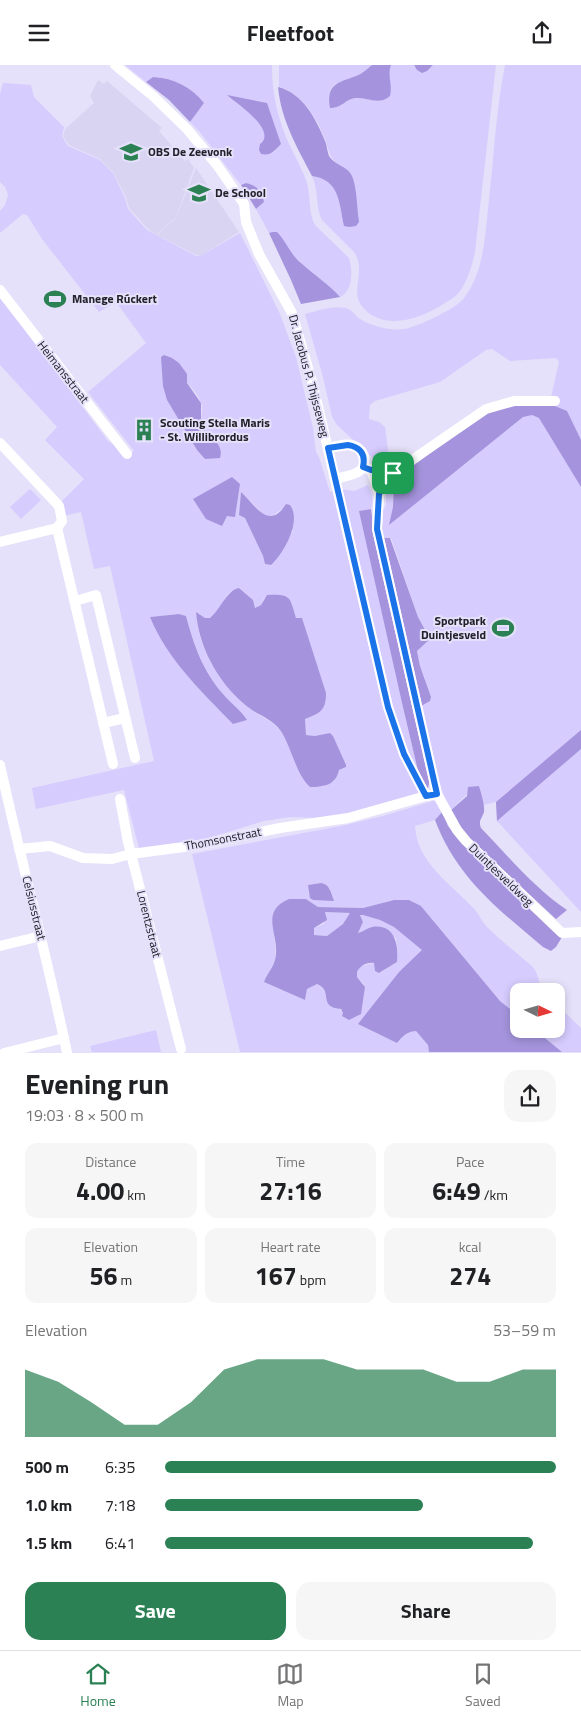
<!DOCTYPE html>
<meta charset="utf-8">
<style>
body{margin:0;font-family:"Titillium Web",sans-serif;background:#f6f6f6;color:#202124;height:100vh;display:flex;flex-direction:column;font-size:19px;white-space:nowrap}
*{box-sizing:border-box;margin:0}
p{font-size:16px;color:#757577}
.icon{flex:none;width:28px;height:28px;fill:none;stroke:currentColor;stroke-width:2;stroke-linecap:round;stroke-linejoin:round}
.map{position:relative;height:988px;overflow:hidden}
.side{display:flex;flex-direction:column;background:#fff;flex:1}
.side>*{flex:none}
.needle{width:32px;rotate:95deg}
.tools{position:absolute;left:510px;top:918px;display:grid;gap:10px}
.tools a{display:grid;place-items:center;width:55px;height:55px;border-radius:10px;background:#fff;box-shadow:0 2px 8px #0003;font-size:25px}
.pin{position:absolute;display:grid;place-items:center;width:42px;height:42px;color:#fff;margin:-21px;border-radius:10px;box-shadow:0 2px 8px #0006}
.round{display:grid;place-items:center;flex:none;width:52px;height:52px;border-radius:15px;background:#f6f6f6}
.summary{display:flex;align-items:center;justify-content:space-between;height:85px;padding:0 25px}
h1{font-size:28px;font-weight:700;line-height:38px}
.metrics{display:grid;grid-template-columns:repeat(3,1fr);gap:8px;height:85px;padding:5px 25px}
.metrics div{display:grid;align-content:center;border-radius:12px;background:#f6f6f6;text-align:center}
.metrics b{font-size:25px;font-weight:700}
.metrics small{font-size:14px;font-weight:400}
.metrics p{font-size:14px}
.chart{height:140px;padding:10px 25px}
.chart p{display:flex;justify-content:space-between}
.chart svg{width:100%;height:90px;margin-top:5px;fill:#2b8154;opacity:.7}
.primary-button{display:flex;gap:10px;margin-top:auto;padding:10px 25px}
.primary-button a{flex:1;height:58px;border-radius:15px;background:#2b8154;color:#fff;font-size:20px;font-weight:700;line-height:58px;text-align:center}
.primary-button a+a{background:#f6f6f6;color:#202124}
ul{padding:0 25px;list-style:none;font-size:16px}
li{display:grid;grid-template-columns:80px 60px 1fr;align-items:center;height:38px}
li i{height:12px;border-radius:6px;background:#2b8154}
header{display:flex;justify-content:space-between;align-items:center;height:65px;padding:0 25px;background:#fff;font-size:22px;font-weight:700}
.tab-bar{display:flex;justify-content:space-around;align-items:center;height:70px;border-top:1px solid #e0e0e0;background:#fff;font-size:14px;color:#757577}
.tab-bar a{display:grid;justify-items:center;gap:2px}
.tab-bar .current{color:#2b8154}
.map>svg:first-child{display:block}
.built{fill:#dad4f3}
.green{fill:#d6ccfe;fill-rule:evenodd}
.forest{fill:#a594dd;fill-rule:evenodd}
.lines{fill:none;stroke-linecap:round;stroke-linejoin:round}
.minor{stroke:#fff;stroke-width:10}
.route-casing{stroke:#fff;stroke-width:10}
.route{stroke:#1a73e8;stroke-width:6}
.labels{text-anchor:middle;stroke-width:4;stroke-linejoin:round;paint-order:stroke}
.poi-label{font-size:12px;font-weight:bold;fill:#222129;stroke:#e6e1fa;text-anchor:start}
.street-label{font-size:12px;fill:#222129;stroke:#e6e1fa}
</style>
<header><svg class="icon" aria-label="menu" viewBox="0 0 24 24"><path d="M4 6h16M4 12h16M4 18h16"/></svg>Fleetfoot<svg class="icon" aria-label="share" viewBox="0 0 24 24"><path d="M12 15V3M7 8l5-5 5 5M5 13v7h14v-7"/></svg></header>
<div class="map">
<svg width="581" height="988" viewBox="0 0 581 988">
<rect width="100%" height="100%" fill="#e6e1fa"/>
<!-- built -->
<g class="built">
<polygon points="98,15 104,19 107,16 162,63 159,66 185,96 188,94 194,103 176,152 156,170 148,164 129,143 126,132 113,107 100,94 69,80 63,71 65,64 94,38 90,31"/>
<polygon points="196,103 239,167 202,190 196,190 157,170 176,153"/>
</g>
<!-- green -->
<g class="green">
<path d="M125,0H272C272,30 278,56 291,83C296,93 302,104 306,115C311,129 308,148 315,160L349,193C353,205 353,226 340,232C325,215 305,204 290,187C283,178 283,172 272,167L269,168L256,144L264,137C262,125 256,122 246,118L241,120L199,66L190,57L204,38C190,21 179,18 158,12H153L146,17ZM254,53L281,79L273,88L260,79C271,69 262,61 254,53Z"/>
<path d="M279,0H372C368,4 363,8 358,10C341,19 325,14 330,42C343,44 345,34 356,33C369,32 379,41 390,31C391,20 387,9 391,0H414V2H432L433,0H496L475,187C473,198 467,217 460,226C457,231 450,235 445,238C421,254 382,268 361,240C353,229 360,215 359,202C359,197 357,193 355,188L322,155C315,142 319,125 312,111C340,115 339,138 344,161L336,98C329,91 329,86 326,77C318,55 303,28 279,22Z"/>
<path d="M505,0H581V847L497,756L496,737L483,740L479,721L468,728L450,746L443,728L437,710L421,641L425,614L420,601L417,586L430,574L418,552L391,473H383L380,451L386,440V430L394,416L393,441L551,332L559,297L556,293L510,296L492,284L486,285L440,317L375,336L370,340L369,354L379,357L385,362L390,399L376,396L337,360L332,352L323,312L305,249C317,246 333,240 345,243C352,244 355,251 360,254C372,261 390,266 404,264C417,262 456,244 464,233C485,206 485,168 489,135C494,90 496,45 505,0Z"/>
<path d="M3,18L31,20L34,32L64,62L62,71L68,81L100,95L113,108L125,133L128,144L147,165L196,191L202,190L240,168L280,249L296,292L313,363L316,387L319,392L330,427L341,424L354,426L368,420C372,429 374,434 371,444L360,446L402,638L423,727L354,748L316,753L290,752L264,756L189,779L140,787L124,725L36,744L32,723L154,696L110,501L94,504L81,447L63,451L60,438L84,414L45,375L57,362L0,300V232L108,376L130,389L134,386L88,327L146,278L116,237L99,247L42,174L27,150L23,149L0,168V146L5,140L8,130L5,122L0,117V29ZM163,316L187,318C192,323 199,331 201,338C204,345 199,355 202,362C208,375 221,374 221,391L197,385L163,321ZM241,427L264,450L271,452L282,444L293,466L271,500L265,499L263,491L245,453L239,450ZM239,523L253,535L255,543L261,540L264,533L292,538L296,554H302L315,650L305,654L306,670L315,671L346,702L339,705C336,718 330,719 319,722C309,708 297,694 288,678C284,673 282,667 277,662C269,654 258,650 249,643C221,621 197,584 197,548L205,553H210L217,548L228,529ZM179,549L186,551C197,594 213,624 246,653L209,634L182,603L163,577L150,552Z"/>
<polygon points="30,424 41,435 21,454 10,442"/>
<path d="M433,736H436L442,747L435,755L415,761C417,799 453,820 476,846C480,851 482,857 487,862C501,876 518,889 533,902C539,910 538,919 544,926H519V951L500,936L421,841L394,835L363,843L318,842L306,834L274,870C278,894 275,897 264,917L305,935L307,924L316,919C333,925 319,942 340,944L343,948L364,919L357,912V907L360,901L374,898L380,908L397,897L398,889L396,873L371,862L362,867L358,868L363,857L360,849L380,855L394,862L423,885L399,907L359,959L397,978C403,971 406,967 416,966L428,980L429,987H240L192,789L341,761L383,751ZM321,818C330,819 332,828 333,836L309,820Z"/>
<polygon points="324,847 351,848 343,859 327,871 314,870 314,863 324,859"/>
<polygon points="556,939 581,963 581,987 562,987 534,964 556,964"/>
<polygon points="156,965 161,987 92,987 90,981"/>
</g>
<!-- forest -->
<g class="forest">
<path d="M372,0H391C387,10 393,20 390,31C379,41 369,32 356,33C345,34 343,43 330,43C326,19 337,18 356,11C362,9 367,4 372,0Z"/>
<polygon points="414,0 433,0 427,6 422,8 417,5"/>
<path d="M153,12C174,13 191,22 204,38L190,57L169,35L146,17Z"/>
<path d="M278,22C303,28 316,54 325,76C327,80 327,86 329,91C334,100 348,101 352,111C357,122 357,144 359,157L356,161L349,162L344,161C339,138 340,115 312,111C297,82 281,55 278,22Z"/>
<path d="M227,30L267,38L281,79C274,86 271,91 261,89L259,85L260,79C278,65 237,39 227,30Z"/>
<path d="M246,118C256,120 262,126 264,137L256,144L241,120Z"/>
<path d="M272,167H277C286,176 290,189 301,198C314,210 329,219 340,232L301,239L291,215L269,168Z"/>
<path d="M164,290L172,293L179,298L187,309V318L201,338V361C209,371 225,380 220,393L205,394L197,385L167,335L163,321L161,292Z"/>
<polygon points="515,338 550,339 567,346 581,375 581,422 539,353 532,350 523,352 389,460 393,442 394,416 398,409 410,403 487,347"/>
<polygon points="232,412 240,419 235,452 227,451 222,461 206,454 193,434"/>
<path d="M241,427C256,441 269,466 286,439L290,440C302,456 284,488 271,500L265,499L263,491L245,453L239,450Z"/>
<polygon points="371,444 374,467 430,715 428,723 423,727 402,638 359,446"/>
<polygon points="383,473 390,473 418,552 430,574 417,586 420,601 431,632 430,636 421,641"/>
<path d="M239,523L253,535L255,543L261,540L267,530C291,529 290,532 296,553H302L326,628C326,646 320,648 305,654L306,670L315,671L330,668L333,671L346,700V702L339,705C336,720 324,722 310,722C295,708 292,682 280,665C273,655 261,651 252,645C221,623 199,585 196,547L205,553H210C220,545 227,525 239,523Z"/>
<path d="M179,549L186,551C194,581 203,606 223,629C230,638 242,646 247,655L233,659C202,627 167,594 150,552Z"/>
<polygon points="581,665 581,684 497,756 496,737"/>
<path d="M479,721C481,728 485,740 484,747C482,754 478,755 481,763C508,791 534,823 567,845L556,854L468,773L450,746L467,731L468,722Z"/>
<path d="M442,747L448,761L458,774L562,872L556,882L551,886L543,882C499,845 456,812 435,755Z"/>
<path d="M321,818C330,819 331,828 334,836L313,835L310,833L308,820Z"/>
<path d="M289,834H306L318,842L363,843L394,835H409L421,841L500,936L519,951V964H534L562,987H429L428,980L416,966C406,967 403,971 397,978L358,959L399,907L422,885L394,862L380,855L363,850H360L363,857L358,868C363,867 367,863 372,862C395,858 399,881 397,897L379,908L375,906L374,898C366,897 360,901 357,907V912L365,922L361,949L349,955L342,951L343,948L341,944C317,942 334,926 317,919L307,924L305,935L264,917C267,908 275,902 276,889C278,868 260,846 289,834ZM325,847L350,848L343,859L327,871L314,870V863L327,855Z"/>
</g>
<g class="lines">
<!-- minor -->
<g class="minor">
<polyline points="115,0 153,31 187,64 217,100 244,139 246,157 259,189 292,248 313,320 388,642 404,689 426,731"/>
<polyline points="0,225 127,389"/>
<polyline points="0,378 59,441 62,456 57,463"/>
<path d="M328,383C336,382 347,377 355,381C366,386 368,401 358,407C351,411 342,412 335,414"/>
<polyline points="363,402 371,405 379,429 377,464 437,729"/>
<polyline points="371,405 380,403 393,408"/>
<polyline points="379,429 393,408 486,344 514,336 555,336"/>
<polyline points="0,477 57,463 113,699"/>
<polyline points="75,536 96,530 135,693"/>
<polyline points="103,658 125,653"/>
<path d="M0,700C21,796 47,891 67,988"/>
<polyline points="120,734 128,777 181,984"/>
<polyline points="19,784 50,781 83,793 112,794 131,789 199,780 280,763 348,753 426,731 437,729 457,765 466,776 562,868 581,867"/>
<polyline points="0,881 41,871"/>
<polyline points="4,988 64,973"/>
</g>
</g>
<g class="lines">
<!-- route casing -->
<g class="route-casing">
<path id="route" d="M348,380C360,382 366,389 363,402L371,405L380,403L393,408L379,429L377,464L437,729L426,731L404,689L388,642L328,383Z"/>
</g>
<!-- route -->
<use href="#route" class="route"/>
</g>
<!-- icons -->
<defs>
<g id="school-bare" transform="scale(1.725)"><path d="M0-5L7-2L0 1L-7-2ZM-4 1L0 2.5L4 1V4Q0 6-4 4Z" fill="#2b8154" stroke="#e6e1fa" stroke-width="2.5" paint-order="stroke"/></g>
<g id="stadium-bare" transform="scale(1.725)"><path d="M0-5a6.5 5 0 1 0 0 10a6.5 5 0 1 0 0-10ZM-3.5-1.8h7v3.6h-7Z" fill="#2b8154" stroke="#e6e1fa" stroke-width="2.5" paint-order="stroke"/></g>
<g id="building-bare" transform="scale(1.725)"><path d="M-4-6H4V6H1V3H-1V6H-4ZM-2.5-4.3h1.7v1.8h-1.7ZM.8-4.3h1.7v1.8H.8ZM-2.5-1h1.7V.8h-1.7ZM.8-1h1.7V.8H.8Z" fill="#2b8154" stroke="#e6e1fa" stroke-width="2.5" paint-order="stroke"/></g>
</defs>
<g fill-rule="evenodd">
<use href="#school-bare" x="131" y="87"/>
<use href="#school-bare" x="199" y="128"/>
<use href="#stadium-bare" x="55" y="234"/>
<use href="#building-bare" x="144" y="365"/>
<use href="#stadium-bare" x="503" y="563"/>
</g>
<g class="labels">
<!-- poi labels -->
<g class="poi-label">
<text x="148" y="91">OBS De Zeevonk</text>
<text x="215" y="132">De School</text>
<text x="72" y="238">Manege Rúckert</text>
<text x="160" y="362">Scouting Stella Maris<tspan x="160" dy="14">- St. Willibrordus</tspan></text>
<text x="486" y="560" text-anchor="end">Sportpark<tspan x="486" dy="14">Duintjesveld</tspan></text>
</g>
<!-- street labels -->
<g class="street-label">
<text transform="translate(63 307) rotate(52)" y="4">Heimansstraat</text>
<text transform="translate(309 311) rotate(75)" y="4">Dr. Jacobus P. Thijsseweg</text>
<text transform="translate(223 774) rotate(-11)" y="4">Thomsonstraat</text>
<text transform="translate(501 810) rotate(44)" y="4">Duintjesveldweg</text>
<text transform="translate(34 843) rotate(76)" y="4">Celsiusstraat</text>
<text transform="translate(149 859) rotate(76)" y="4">Lorentzstraat</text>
</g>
</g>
</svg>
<div class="tools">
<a><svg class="needle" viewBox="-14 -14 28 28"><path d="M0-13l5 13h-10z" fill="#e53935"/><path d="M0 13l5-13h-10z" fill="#757577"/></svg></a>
</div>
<div class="pin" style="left:393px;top:408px;background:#1e9e55"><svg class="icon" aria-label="arrive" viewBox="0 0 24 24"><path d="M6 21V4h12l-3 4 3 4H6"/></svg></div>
</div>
<section class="side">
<div class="summary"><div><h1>Evening run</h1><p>19:03 · 8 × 500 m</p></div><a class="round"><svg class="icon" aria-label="share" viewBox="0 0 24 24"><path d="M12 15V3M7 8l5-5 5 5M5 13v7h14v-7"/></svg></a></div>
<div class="metrics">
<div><p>Distance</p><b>4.00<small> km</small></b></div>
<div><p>Time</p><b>27:16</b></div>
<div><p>Pace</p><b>6:49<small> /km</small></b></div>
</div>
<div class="metrics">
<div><p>Elevation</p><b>56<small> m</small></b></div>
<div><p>Heart rate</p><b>167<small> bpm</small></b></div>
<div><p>kcal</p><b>274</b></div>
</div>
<div class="chart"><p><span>Elevation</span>53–59 m</p>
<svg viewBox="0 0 160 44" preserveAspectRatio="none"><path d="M0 44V11L10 17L20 27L30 38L40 38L50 27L60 11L70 6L80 6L90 6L100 11L110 11L120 11L130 17L140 17L150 11L160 11V44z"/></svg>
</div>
<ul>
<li><b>500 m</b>6:35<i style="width:100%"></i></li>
<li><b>1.0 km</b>7:18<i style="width:66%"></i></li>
<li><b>1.5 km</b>6:41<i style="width:94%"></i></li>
</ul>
<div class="primary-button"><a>Save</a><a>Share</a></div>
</section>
<nav class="tab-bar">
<a class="current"><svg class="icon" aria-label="home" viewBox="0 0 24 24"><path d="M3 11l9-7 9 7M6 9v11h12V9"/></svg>Home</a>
<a><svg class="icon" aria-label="map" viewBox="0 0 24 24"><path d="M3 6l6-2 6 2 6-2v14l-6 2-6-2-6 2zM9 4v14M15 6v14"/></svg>Map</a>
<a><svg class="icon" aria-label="saved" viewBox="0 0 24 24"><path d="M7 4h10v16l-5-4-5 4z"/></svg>Saved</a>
</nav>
